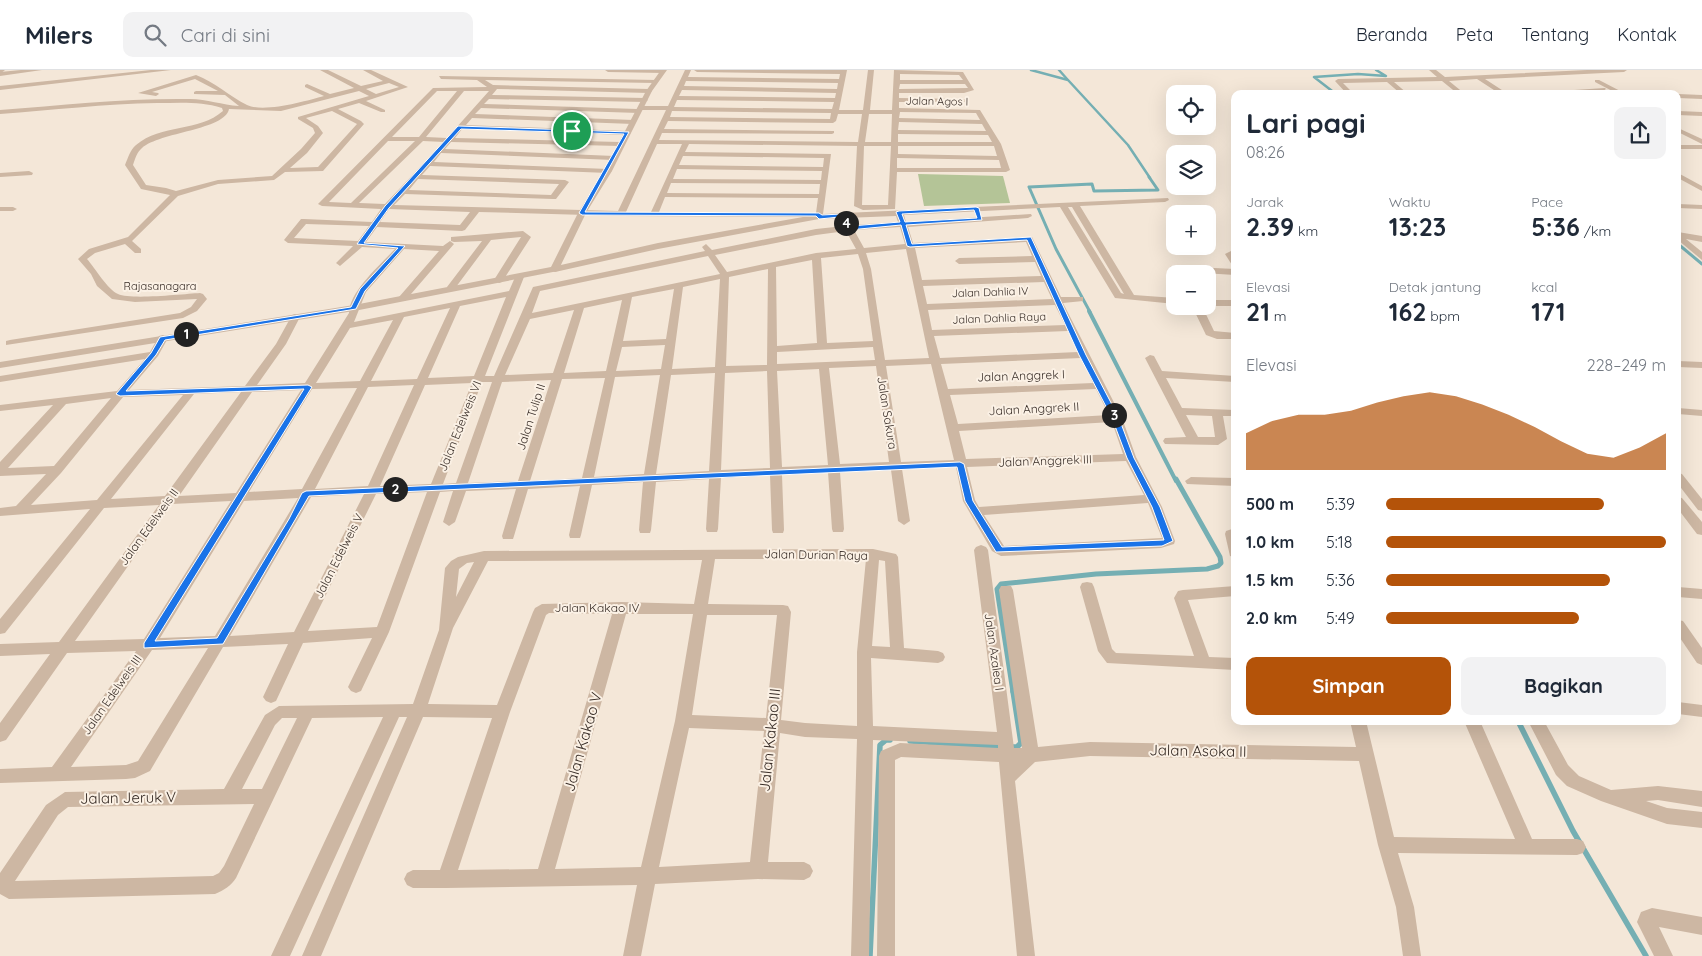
<!DOCTYPE html>
<html lang="id">
<meta charset="utf-8">
<style>
body{margin:0;font-family:Quicksand,sans-serif;background:#f2f2f3;color:#1f2937;height:100vh;display:flex;flex-direction:column;font-size:19px;white-space:nowrap}
*{box-sizing:border-box;margin:0}
p{font-size:16px;color:#747a83}
.icon{flex:none;width:28px;height:28px;fill:none;stroke:currentColor;stroke-width:2;stroke-linecap:round;stroke-linejoin:round}
.map{position:relative;flex:1;overflow:hidden}
.panel{position:absolute;left:1231px;top:20px;width:450px;height:635px;display:flex;flex-direction:column;background:#fff;border-radius:10px;box-shadow:0 5px 20px #0002}
.panel>*{flex:none}
.tools{position:absolute;left:1166px;top:15px;display:grid;gap:10px}
.tools a{display:grid;place-items:center;width:50px;height:50px;border-radius:10px;background:#fff;box-shadow:0 5px 20px #0002;font-size:25px}
.pin{position:absolute;display:grid;place-items:center;width:42px;height:42px;color:#fff;margin:-21px;border:2px solid #fff;border-radius:50%;box-shadow:0 1px 5px #0007}
.km{position:absolute;width:25px;height:25px;margin:-12px;border-radius:50%;background:#222;color:#fff;font-size:14px;line-height:25px;text-align:center}
.round{display:grid;place-items:center;flex:none;width:52px;height:52px;border-radius:10px;background:#f2f2f3}
.overview{display:flex;align-items:center;justify-content:space-between;height:85px;padding:0 15px}
h1{font-size:28px;font-weight:800;line-height:38px}
.figures{display:grid;grid-template-columns:repeat(3,1fr);gap:8px;height:85px;padding:5px 15px}
.figures div{display:grid;align-content:center}
.figures b{font-size:25px;font-weight:800}
.figures small{font-size:14px;font-weight:400}
.figures p{font-size:14px}
.chart{height:140px;padding:10px 15px}
.chart p{display:flex;justify-content:space-between}
.chart svg{width:100%;height:90px;margin-top:5px;fill:#b45309;opacity:.7}
.action{display:flex;gap:10px;margin-top:auto;padding:10px 15px}
.action a{flex:1;height:58px;border-radius:10px;background:#b45309;color:#fff;font-size:20px;font-weight:800;line-height:58px;text-align:center}
.action a+a{background:#f2f2f3;color:#1f2937}
ul{padding:0 15px;list-style:none;font-size:16px}
li{display:grid;grid-template-columns:80px 60px 1fr;align-items:center;height:38px}
li i{height:12px;border-radius:6px;background:#b45309}
header{display:flex;align-items:center;gap:30px;box-sizing:border-box;height:70px;padding:0 25px;background:#fff;border-bottom:1px solid #e0e1e3}
header strong{font-size:24px}
nav{display:flex;gap:28px;margin-inline-start:auto;font-size:18px}
.search{width:350px;height:45px;background:#f2f2f3;display:flex;align-items:center;gap:12px;box-sizing:border-box;padding:0 18px;border-radius:10px;color:#747a83;font-size:19px}
.map>svg:first-child{display:block}
.green{fill:#b4c497}
.lines{fill:none;stroke-linecap:round;stroke-linejoin:round}
.stream-far4{stroke:#75afb3;stroke-width:2.5}
.stream-far3{stroke:#75afb3;stroke-width:3}
.stream-far2{stroke:#75afb3;stroke-width:4}
.stream-far1{stroke:#75afb3;stroke-width:5}
.stream{stroke:#75afb3;stroke-width:5.5}
.minor{fill:#cdb7a3;fill-rule:evenodd}
.tertiary{fill:#cdb7a3;fill-rule:evenodd}
.route{fill:#1a73e8;stroke:#fff;fill-rule:evenodd}
.labels{text-anchor:middle;stroke-width:4;stroke-linejoin:round;paint-order:stroke}
.far-street-label{font-size:11px;fill:#372c26;stroke:#fbf1e5}
.street-label{font-size:12px;fill:#372c26;stroke:#fbf1e5}
.near-street-label{font-size:15px;fill:#372c26;stroke:#fbf1e5}
</style>
<header>
<strong>Milers</strong>
<div class="search"><svg class="icon" aria-label="search" viewBox="0 0 24 24"><circle cx="10" cy="10" r="6"/><path d="M15 15l6 6"/></svg>Cari di sini</div>
<nav><a>Beranda</a><a>Peta</a><a>Tentang</a><a>Kontak</a></nav>
</header>
<div class="map">
<svg width="1702" height="886" viewBox="0 0 1702 886">
<rect width="100%" height="100%" fill="#f4e7d8"/>
<!-- green -->
<polygon class="green" points="918,104 1003,106 1010,133 924,136"/>
<g class="lines">
<!-- stream-far4 -->
<g class="stream-far4">
<polyline points="1031,0 1068,10 1128,75 1150,108"/>
<polyline points="1059,0 1067,9"/>
<polyline points="1336,24 1314,7 1358,4 1386,6 1376,0"/>
</g>
<!-- stream-far3 -->
<g class="stream-far3">
<polyline points="1678,174 1702,194"/>
<polyline points="1090,242 1056,179 1029,117 1092,114 1094,121 1158,120 1149,107"/>
</g>
<!-- stream-far2 -->
<polyline class="stream-far2" points="1089,241 1176,411"/>
<!-- stream-far1 -->
<polyline class="stream-far1" points="1013,622 997,519 1001,514 1096,504 1207,499 1218,496 1221,493 1220,487 1176,409"/>
<!-- stream -->
<g class="stream">
<polyline points="1518,651 1573,761 1646,886"/>
<polyline points="910,671 1002,677"/>
<polyline points="1010,677 1017,677 1021,673 1013,621"/>
<polyline points="870,886 880,675 886,670 890,670"/>
</g>
<!-- minor -->
<g class="minor">
<polygon points="21,0 42,0 0,6 0,2"/>
<polygon points="151,0 171,0 0,20 0,16"/>
<path d="M320,0H328L361,16L383,11L363,0H371L408,17L366,31L385,40V42H381L359,33L338,39L361,51L364,54L323,101L285,102L274,110L218,114L178,126L132,171L141,179V183H135L125,174L95,183L87,189C95,198 108,220 118,224C131,230 183,224 200,223L203,224L207,229L197,241L183,248L6,275V271L10,270L180,243L191,237L197,229L135,232L112,229L97,216L91,204L78,189L89,179L128,167L170,125L141,119L125,95C128,88 130,80 136,75C161,54 199,62 223,41L222,38C201,31 179,33 157,33C105,34 52,40 0,44V40C63,35 127,28 190,29C207,29 222,35 239,36L225,25L194,24V22L196,21H218L195,9L152,22L158,23L159,24L156,26L138,23L196,5C215,12 229,26 247,35C264,43 306,31 324,26L305,17V15L307,14L330,24L354,18ZM389,13L399,17L376,24L366,19ZM359,21L369,26L298,47V49L313,58L315,63L301,79L272,106L218,110L176,121L166,118L146,115L133,95C135,89 137,82 142,78C160,62 225,60 229,39L281,41ZM332,41L357,54L318,97L290,98L307,83L323,63L318,56L306,48Z"/>
<polygon points="605,0 665,0 666,1 663,3 608,2"/>
<path d="M685,0H691L688,7L839,9L840,4L697,2L694,0H847L839,40H863L868,0H874L870,40H892L894,0L963,2L974,20L964,23H899V28L964,29L967,31L966,32H899V38L980,40L1001,74L1010,100L1006,102H897L895,139L863,140L854,136L857,76L689,74L685,82L831,84L823,144L1168,128L1169,130L1165,132L1080,136L1134,225L1175,228V234L1115,228L1060,137L904,145L906,152L1031,144L1032,146L1028,148L908,157L913,173L1032,167L1061,227H1083V231L1063,233L1122,348L1136,387L1162,437L1175,471L1174,474L1161,478L1001,486L992,481L963,431L956,397L902,399L910,451L904,455L898,451L891,400L840,402L844,459L843,462H833L832,459L828,402L782,405L784,460L783,463H773L772,460L770,405L721,408L718,459L717,462H707L706,459L709,409L656,412L651,460L650,463H640L639,460L643,412L592,415L581,465L580,468H570L569,465L580,416L528,419L514,466L513,469H503L502,466L516,419L466,421L455,452L449,456L443,452L453,421L440,422L389,562L361,621L356,623L351,621L348,617L372,568L303,573L276,631L271,633L266,631L263,627L288,574L223,577L150,701L135,708L126,709L0,713V699L52,697L136,581L67,583L6,670L0,672V653L50,584L0,586V574L59,572L159,435L104,438L5,563L0,564V549L90,439L0,446V438L16,436L46,404L0,406V392L53,335L0,341V335L117,321L145,289L0,312V306L150,282L159,266L163,265L168,268L158,286L129,320L245,316L276,274L292,245L295,244L300,247L286,274L257,315L305,313L349,243C349,222 381,194 395,179L362,177L340,196L336,193L353,176L288,173L284,170L301,149H304L372,152L381,139L322,136L318,134L433,18L487,17L477,10L441,9L439,6L657,10V12L655,13L485,10L493,15L649,19L652,21L649,23L497,19L492,25L645,28L648,30L645,32L489,29L484,34L637,39L640,36H668ZM900,4L959,5L963,10H900ZM686,11L838,13L837,19L684,16ZM900,14H965L968,18L899,19ZM682,20L836,23L835,28L679,26ZM437,21H457L419,67H392ZM464,21H489L447,68L426,67ZM677,30L834,32L832,39L674,37ZM481,38L639,43L642,40H666L618,141L394,135L405,124L553,129H556L569,112L565,110L422,105L430,96L608,103L612,101L608,99L434,92L441,83L614,90L618,88L614,86L445,79L451,72L620,76L624,74L620,72L455,68L462,59L627,65L631,63L627,61L466,55L472,48L633,54L636,52L633,50L475,44ZM672,41L831,43L830,49L670,47ZM900,42L976,43L980,50L899,48ZM838,44H862L858,72L659,70L662,63L832,64L834,63V61L664,59L668,51L833,53L836,51ZM869,44H892L891,72H865ZM899,52L982,54L986,61L898,60ZM898,64L988,65L992,72H898ZM388,71H415L351,133L329,132ZM423,71L444,72L385,134L359,133ZM657,74H682L651,142H626ZM864,76H891L888,135H862ZM898,76H994L997,86L898,84ZM683,86L824,88L823,97L679,95ZM897,88L999,90L1001,98H897ZM677,99L822,101L821,110L673,109ZM418,109L559,114L551,125L409,120ZM671,113L820,114L819,124L667,123ZM665,127L818,128L816,143L659,142ZM1068,137H1072L1124,224L1121,223ZM389,139L470,142L460,155L380,152ZM479,142L621,146L803,147L658,173L552,197V201L555,202L658,179L819,149L896,146L898,152L851,155L848,149H845L841,151L844,156L816,159L712,180L706,174L702,177L705,181L533,217L494,306H485L524,207L522,205H516L509,221L354,252L366,222L404,179L439,181L399,227V231H405L454,174L450,171L443,176L366,172L377,157L462,161L465,160ZM306,154L369,156L358,171L294,168ZM900,157L905,174L864,178L854,160ZM846,161L856,179L816,183L727,202L715,185L816,165ZM1026,172L1032,186L959,188L955,191L959,194L1035,192L1041,206L922,210L915,178ZM906,179L929,288L885,290L871,199L866,183ZM858,184L863,199L873,271L827,273L821,188ZM708,186L720,204L532,243L540,221ZM812,190L817,273L777,276L776,197ZM768,199L767,295L726,296L729,207ZM720,209L715,297L672,299L683,217ZM1044,212L1052,229L927,234L923,216ZM674,219L666,269L623,271L632,227ZM506,227L474,306L428,308L460,236ZM622,230L606,301L564,303L584,238ZM1055,235L1065,255L932,260L928,240ZM450,238L417,309L371,311L404,247ZM574,240L553,303L505,305L530,249ZM393,250L360,311L316,313L350,258ZM1068,261L1078,282L940,288L934,266ZM665,275L661,299L616,301L622,277ZM873,277L875,290L777,294V282ZM1081,288L1093,313L948,319L941,294ZM931,294L954,390L901,392L886,296ZM876,296L889,392L840,394L829,298ZM819,299L828,395L782,397L777,301ZM767,301L770,398L721,400L725,303ZM715,303L709,401L656,404L671,305ZM660,305L644,404L594,407L615,307ZM605,308L582,408L530,411L562,309ZM551,310L518,411L468,413L502,312ZM482,312H492L456,413L443,414ZM472,313L431,414L380,416L425,315ZM414,315L368,416L315,419L368,317ZM357,318L302,419L249,422L312,319ZM1096,319L1109,345L958,354L950,325ZM301,320L236,423L179,426L252,322ZM241,322L165,426L111,429L194,324ZM183,325L97,430L31,435L61,403L123,327ZM111,328L54,396L8,398L66,334ZM1112,352L1123,384L966,389L959,361ZM1126,391L1144,425L979,437L975,430L967,397ZM427,422L377,557L308,561L376,424ZM364,424L294,562L230,566L311,427ZM298,428L215,566L160,568L244,431ZM231,431L144,569L75,571L172,434ZM1148,433L1162,468L1004,476L984,445ZM208,578L138,691L126,695L71,697L152,580Z"/>
<polygon points="1429,0 1436,0 1445,7 1587,0 1627,0 1624,2 1485,9 1508,24 1500,24 1477,9 1449,11 1465,24 1458,24 1442,11 1394,12 1408,24 1401,24 1387,12 1343,13 1354,24 1347,24 1335,11 1338,9 1437,7"/>
<polygon points="1595,10 1599,10 1626,24 1618,24 1595,12"/>
<polygon points="1605,18 1606,19 1603,21 1512,24"/>
<polygon points="1678,24 1702,25 1702,29 1678,28"/>
<polygon points="1678,41 1702,42 1702,46 1678,45"/>
<polygon points="1678,58 1702,69 1702,74 1678,62"/>
<rect x="1678" y="75" width="24" height="4"/>
<polygon points="29,101 33,103 32,105 0,107 0,103"/>
<polygon points="1678,103 1702,116 1702,121 1678,108"/>
<polygon points="1678,134 1702,135 1702,139 1678,138"/>
<polygon points="0,137 13,137 17,139 13,141 0,141"/>
<polygon points="523,161 531,167 502,212 499,213 494,210 521,167 491,170 453,221 447,221 447,217 482,171 454,172 451,171 451,167"/>
<polygon points="1678,162 1702,166 1702,172 1686,169 1702,182 1702,190 1678,170"/>
<polygon points="1235,179 1235,196 1232,195 1225,184"/>
<polygon points="1173,196 1235,199 1235,205 1170,201 1170,197"/>
<rect x="1208" y="230" width="27" height="6"/>
<polygon points="1192,236 1202,236 1214,261 1235,263 1235,269 1217,269 1206,265"/>
<path d="M1150,285L1154,286L1162,301L1235,306V312L1166,308L1182,338L1235,340V346H1223L1227,369L1218,375L1165,374L1163,371L1165,368L1186,367L1145,288ZM1186,345L1212,346L1215,367H1198Z"/>
<polygon points="1678,291 1702,292 1702,298 1678,297"/>
<polygon points="1678,338 1702,340 1702,346 1678,344"/>
<polygon points="1678,403 1682,404 1702,429 1702,441 1698,440 1678,414"/>
<polygon points="1191,407 1235,408 1235,416 1187,414 1185,411"/>
<polygon points="1678,427 1682,428 1702,452 1702,465 1697,464 1678,439"/>
<polygon points="1235,458 1235,488 1230,486 1225,464 1226,461"/>
<path d="M981,475L986,477L988,480L1014,678H1022L999,520L1001,516H1011L1013,520L1038,677L1090,672L1356,677L1350,651H1366L1394,767L1515,769L1464,651H1480L1532,769H1577L1583,771L1586,777L1583,783L1577,785L1398,783L1414,837L1421,886H1403L1396,837L1378,775L1359,691L1090,686L1035,692L1015,711L1035,886H1017L999,692L901,687L895,690V886H877L879,686L881,681L900,673L998,678V675L873,670L869,886H851L857,669L805,667L780,663L768,792H804L810,795L813,801L810,807L804,810L758,809L655,814L641,886H623L637,815L446,818H413L407,815L404,809L407,803L413,800H440L492,648L423,647L321,886H302L407,647H399L290,886H271L383,647L312,648L236,808C231,816 224,820 215,824L9,829L0,824V803L46,735L65,722L224,719L265,645L279,636L413,634L439,560L445,498L451,491L458,487L484,481L873,479L896,484L898,487L904,578L938,581L943,583L945,587L943,591L938,593L871,588L873,656L997,662L974,480L976,477ZM715,489H866L857,582V656L805,653L781,650L791,542L788,536L783,535L708,534ZM702,490L694,534L621,532L542,534L535,538L533,542L497,635L428,634L453,558L488,491ZM879,490L885,491L890,577L872,576ZM474,492L456,527L459,499L467,493ZM549,543L612,544L538,799L458,800L510,642L546,545ZM626,544H693L675,651L641,797L555,799ZM707,545H777L766,648L692,645ZM282,648H297L262,719H242L275,655ZM689,658L764,661L750,792L659,797ZM254,734L224,796L219,803L213,806L15,811L58,745L68,737Z"/>
<polygon points="1087,512 1092,513 1094,517 1112,579 1116,583 1194,586 1174,528 1178,521 1183,520 1235,516 1235,526 1188,530 1209,587 1235,588 1235,600 1107,593 1098,581 1080,517 1082,513"/>
<polygon points="1678,517 1702,519 1702,529 1678,527"/>
<polygon points="1678,550 1683,551 1702,578 1702,595 1697,593 1678,565"/>
<polygon points="1678,632 1702,635 1702,647 1678,644"/>
<polygon points="1528,651 1544,651 1568,695 1579,706 1611,720 1658,716 1702,721 1702,737 1658,730 1646,731 1667,738 1702,742 1702,758 1667,754 1601,731 1567,716 1556,705"/>
<polygon points="1652,838 1702,847 1702,865 1659,857 1673,886 1654,886 1637,852 1641,842"/>
</g>
<!-- tertiary -->
<g class="tertiary">
<polygon points="0,0 5,0 0,4"/>
<polygon points="661,0 667,0 652,21 612,101 586,143 558,201 354,241 0,298 0,292 354,235 551,197 578,143 604,101 646,21"/>
</g>
</g>
<!-- route -->
<path class="route" d="M458,56L629,62L585,142L819,143L822,145L842,144L851,156L900,152L896,142L899,141L976,137L979,138L982,150L906,155L912,174L1031,167L1086,285L1119,348L1134,388L1160,437L1173,471L1162,476L996,482L965,431L957,397L309,426L223,574L144,578V573L304,319L120,326L116,324L151,283L160,267L351,237L360,219L398,178L357,174L385,136ZM461,59L624,64L579,143L582,145L816,146L819,149L840,147L849,160L901,155L907,176L910,177L1027,170L1079,285L1112,348L1127,388L1152,437L1164,470L1002,477L973,431L964,394L960,392L306,421L302,423L289,449L217,568L155,571L312,317L308,315L126,321L156,285L165,270L356,239L365,221L405,176L364,173L389,138ZM974,140L977,148L905,152L902,144Z"/>
<g class="labels">
<!-- far-street labels -->
<g class="far-street-label">
<text transform="translate(937 31) rotate(1)" y="4">Jalan Agos I</text>
<text x="160" y="220">Rajasanagara</text>
<text transform="translate(990 222) rotate(-2)" y="4">Jalan Dahlia IV</text>
<text transform="translate(999 248) rotate(-2)" y="4">Jalan Dahlia Raya</text>
</g>
<!-- street labels -->
<g class="street-label">
<text transform="translate(1021 306) rotate(-2)" y="4">Jalan Anggrek I</text>
<text transform="translate(1034 339) rotate(-3)" y="4">Jalan Anggrek II</text>
<text transform="translate(887 343) rotate(81)" y="4">Jalan Sakura</text>
<text transform="translate(531 347) rotate(-72)" y="4">Jalan Tulip II</text>
<text transform="translate(460 356) rotate(-68)" y="4">Jalan Edelweis VI</text>
<text transform="translate(1045 391) rotate(-2)" y="4">Jalan Anggrek III</text>
<text transform="translate(149 457) rotate(-54)" y="4">Jalan Edelweis II</text>
<text transform="translate(816 485) rotate(1)" y="4">Jalan Durian Raya</text>
<text transform="translate(339 486) rotate(-63)" y="4">Jalan Edelweis V</text>
<text x="597" y="542">Jalan Kakao IV</text>
<text transform="translate(994 582) rotate(82)" y="4">Jalan Azalea I</text>
<text transform="translate(112 625) rotate(-55)" y="4">Jalan Edelweis III</text>
</g>
<!-- near-street labels -->
<g class="near-street-label">
<text transform="translate(770 670) rotate(-84)" y="5">Jalan Kakao III</text>
<text transform="translate(583 672) rotate(-74)" y="5">Jalan Kakao V</text>
<text transform="translate(1198 681) rotate(1)" y="5">Jalan Asoka II</text>
<text transform="translate(128 728) rotate(-1)" y="5">Jalan Jeruk V</text>
</g>
</g>
</svg>
<div class="tools">
<a><svg class="icon" aria-label="locate" viewBox="0 0 24 24"><circle cx="12" cy="12" r="6"/><path d="M12 2v4M12 18v4M2 12h4M18 12h4"/></svg></a>
<a><svg class="icon" aria-label="layers" viewBox="0 0 24 24"><path d="M12 4l9 5-9 5-9-5zM3 14l9 5 9-5"/></svg></a>
<a>+</a>
<a>−</a>
</div>
<div class="pin" style="left:572px;top:61px;background:#1e9e55"><svg class="icon" aria-label="arrive" viewBox="0 0 24 24"><path d="M6 21V4h12l-3 4 3 4H6"/></svg></div>
<b class="km" style="left:186px;top:264px">1</b>
<b class="km" style="left:395px;top:419px">2</b>
<b class="km" style="left:1114px;top:345px">3</b>
<b class="km" style="left:846px;top:153px">4</b>
<section class="panel">
<div class="overview"><div><h1>Lari pagi</h1><p>08:26</p></div><a class="round"><svg class="icon" aria-label="share" viewBox="0 0 24 24"><path d="M12 15V3M7 8l5-5 5 5M5 13v7h14v-7"/></svg></a></div>
<div class="figures">
<div><p>Jarak</p><b>2.39<small> km</small></b></div>
<div><p>Waktu</p><b>13:23</b></div>
<div><p>Pace</p><b>5:36<small> /km</small></b></div>
</div>
<div class="figures">
<div><p>Elevasi</p><b>21<small> m</small></b></div>
<div><p>Detak jantung</p><b>162<small> bpm</small></b></div>
<div><p>kcal</p><b>171</b></div>
</div>
<div class="chart"><p><span>Elevasi</span>228–249 m</p>
<svg viewBox="0 0 160 44" preserveAspectRatio="none"><path d="M0 44V26L10 20L20 17L30 17L40 15L50 11L60 8L70 6L80 8L90 12L100 17L110 23L120 30L130 36L140 38L150 33L160 26V44z"/></svg>
</div>
<ul>
<li><b>500 m</b>5:39<i style="width:78%"></i></li>
<li><b>1.0 km</b>5:18<i style="width:100%"></i></li>
<li><b>1.5 km</b>5:36<i style="width:80%"></i></li>
<li><b>2.0 km</b>5:49<i style="width:69%"></i></li>
</ul>
<div class="action"><a>Simpan</a><a>Bagikan</a></div>
</section>
</div>
